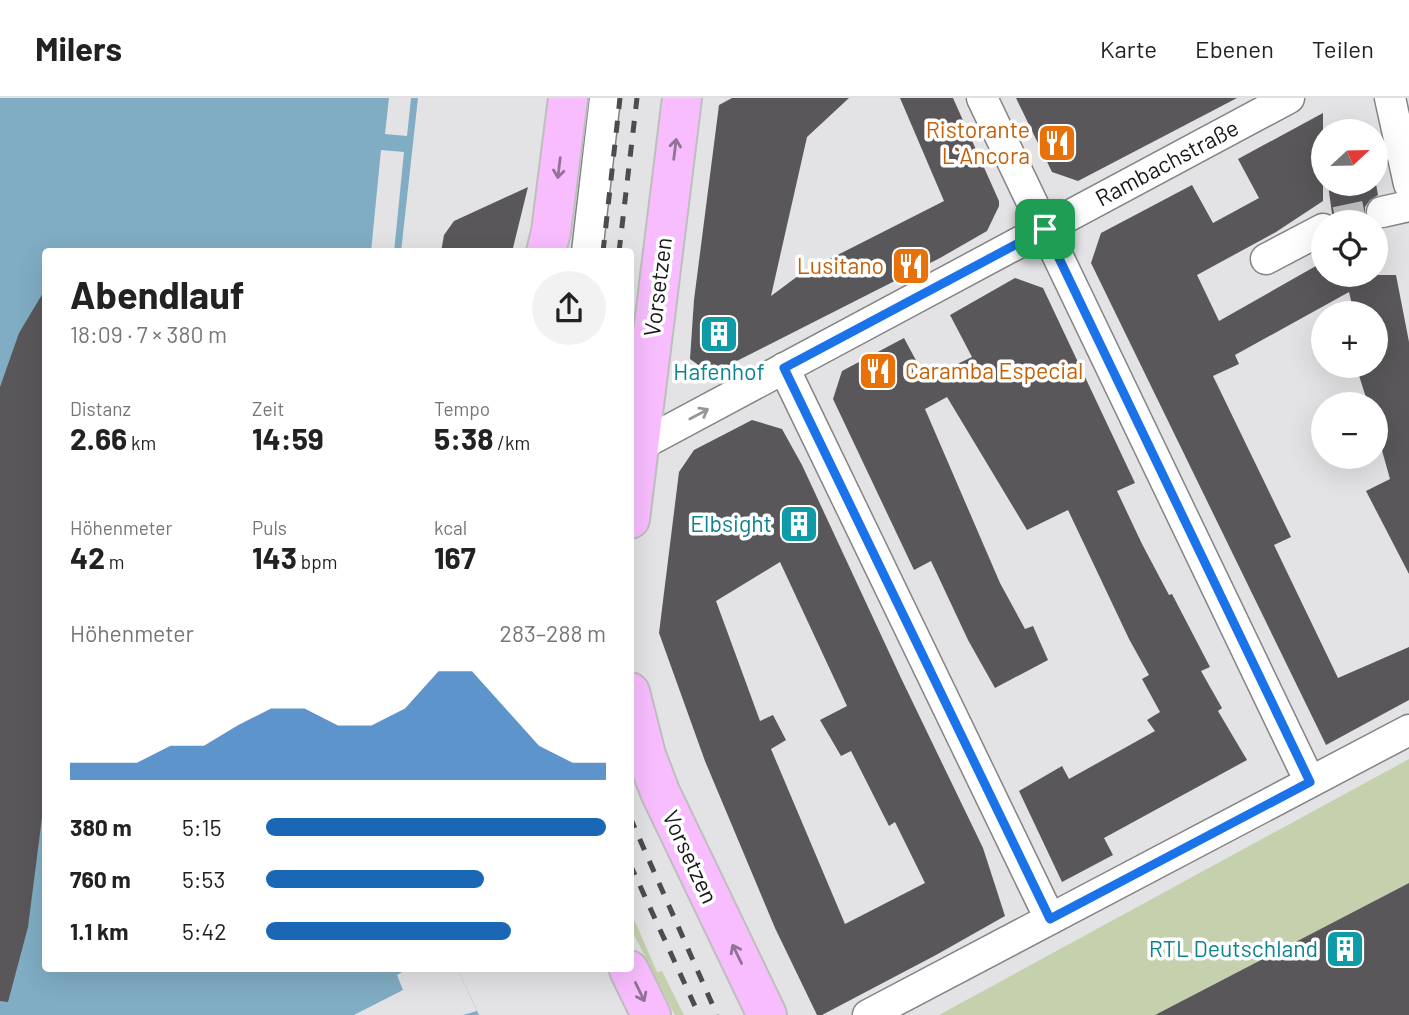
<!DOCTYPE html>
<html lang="de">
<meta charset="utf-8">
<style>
body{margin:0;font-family:Barlow,sans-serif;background:#f2f2f2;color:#222;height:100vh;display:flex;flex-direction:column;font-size:26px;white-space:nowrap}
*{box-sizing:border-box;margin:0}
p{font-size:23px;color:#767676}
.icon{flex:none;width:38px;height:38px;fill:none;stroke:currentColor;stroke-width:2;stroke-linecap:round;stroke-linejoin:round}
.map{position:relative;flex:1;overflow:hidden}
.details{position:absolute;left:42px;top:150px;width:592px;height:724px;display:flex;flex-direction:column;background:#fff;border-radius:7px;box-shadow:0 7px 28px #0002}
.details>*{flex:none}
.needle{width:46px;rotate:68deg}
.fabs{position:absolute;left:1311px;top:21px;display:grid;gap:14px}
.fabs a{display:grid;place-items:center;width:77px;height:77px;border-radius:50%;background:#fff;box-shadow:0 7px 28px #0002;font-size:35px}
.pin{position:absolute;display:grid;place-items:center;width:60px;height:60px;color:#fff;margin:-30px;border-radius:14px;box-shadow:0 4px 10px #0006}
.round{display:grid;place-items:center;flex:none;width:74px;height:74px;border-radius:37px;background:#f2f2f2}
.summary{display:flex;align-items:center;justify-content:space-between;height:119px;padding:0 28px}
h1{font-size:38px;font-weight:700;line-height:52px}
.metrics{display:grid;grid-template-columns:repeat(3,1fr);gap:10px;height:119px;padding:7px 28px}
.metrics div{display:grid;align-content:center}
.metrics b{font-size:30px;font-weight:700}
.metrics small{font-size:19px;font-weight:400}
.metrics p{font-size:19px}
.chart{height:196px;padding:14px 28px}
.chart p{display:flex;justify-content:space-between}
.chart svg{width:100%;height:126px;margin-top:7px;fill:#1a67b6;opacity:.7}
ul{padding:0 28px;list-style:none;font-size:23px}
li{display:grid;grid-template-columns:112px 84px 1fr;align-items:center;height:52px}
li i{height:18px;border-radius:9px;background:#1a67b6}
header{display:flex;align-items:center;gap:42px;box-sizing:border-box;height:98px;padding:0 35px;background:#fff;border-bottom:2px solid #e0e0e0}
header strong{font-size:33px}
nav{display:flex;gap:38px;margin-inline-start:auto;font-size:24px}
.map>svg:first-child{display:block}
.green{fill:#c5d0ad}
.water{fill:#80adc4}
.pier{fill:#e3e3e6}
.building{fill:#595759;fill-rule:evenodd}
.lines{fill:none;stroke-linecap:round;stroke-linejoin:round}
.minor-tunnel{stroke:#c4c4c7;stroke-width:30;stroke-dasharray:30 15;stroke-linecap:butt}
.minor-casing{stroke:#848487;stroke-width:33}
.major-casing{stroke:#bebebe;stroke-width:42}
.minor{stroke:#fff;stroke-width:30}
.major{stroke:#f8bdff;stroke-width:38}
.rail{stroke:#4c4c4e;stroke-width:5;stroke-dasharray:12 12;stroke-linecap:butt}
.oneway{stroke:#937297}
.oneway2{stroke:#979797}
.route-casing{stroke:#fff;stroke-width:14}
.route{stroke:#1a73e8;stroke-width:9}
.labels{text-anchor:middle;stroke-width:7;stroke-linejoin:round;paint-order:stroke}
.food-label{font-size:23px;fill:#c56008;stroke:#fff;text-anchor:end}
.street-label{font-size:23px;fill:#171718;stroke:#fff}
.culture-label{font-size:23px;fill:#0d838f;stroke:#fff;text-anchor:end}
</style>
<header>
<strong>Milers</strong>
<nav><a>Karte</a><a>Ebenen</a><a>Teilen</a></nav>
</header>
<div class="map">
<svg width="1409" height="917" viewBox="0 0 1409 917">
<rect width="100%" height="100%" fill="#e3e3e6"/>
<!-- green -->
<g class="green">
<polygon points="1409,661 1409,785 1155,917 939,917"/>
<polygon points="630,812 657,874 662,873 684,917 675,917 630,829"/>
</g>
<!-- water -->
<polygon class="water" points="0,0 418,0 401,154 46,154 46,872 458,872 479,917 0,917"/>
<!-- pier -->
<g class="pier">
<polygon points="389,0 411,0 407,38 385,36"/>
<polygon points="381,52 404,54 394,154 371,154"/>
<polygon points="406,872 458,872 477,913 463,917 354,917 403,892 397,877"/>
</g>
<!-- building -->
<g class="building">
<polygon points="732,0 849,0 807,39 771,198 802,175 944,103 900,0 953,0 999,103 999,108 987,133 940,160 711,276 690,261 694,202 719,7"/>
<polygon points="1016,0 1237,0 1078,83 1052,74"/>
<polygon points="1323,15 1323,103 1276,134 1197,177 1219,223 1323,164 1323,177 1396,177 1409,244 1409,476 1366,393 1390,381 1376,331 1376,306 1368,306 1356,268 1376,268 1376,215 1354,215 1349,194 1235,257 1239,266 1213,278 1291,439 1274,447 1338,580 1409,549 1409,602 1326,647 1091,165 1101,135 1192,87 1213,125 1259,100 1238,61"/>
<polygon points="1328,86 1376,86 1378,97 1370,102 1365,109 1365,117 1368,124 1339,124 1332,116"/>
<polygon points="528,89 512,154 441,154 444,137 454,123"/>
<polygon points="1015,180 1043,190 1135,385 1117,393 1142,446 1169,497 1172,496 1210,569 1201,573 1222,610 1218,613 1247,662 1104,740 1113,757 1062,784 1019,693 1062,668 1069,681 1155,633 1147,622 1160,614 1142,581 1149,577 1129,541 1068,412 1027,432 947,299 925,311 1000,485 1025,531 1033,528 1048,562 995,590 968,542 931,463 914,472 833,301 842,273 904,240 926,281 972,259 950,217"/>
<polygon points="46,190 46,688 28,829 8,904 0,903 0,289 19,235"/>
<path d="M752,322L782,331L802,367L901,580L983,750L1005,818L936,857L822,917H817L775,830L705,663L659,535L679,374L694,352ZM780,464L847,608L820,622L841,658L851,653L889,728L895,724L925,785L845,826L771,651L786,642L773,617L760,623L716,503Z"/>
<polygon points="1409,785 1409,917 1155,917"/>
</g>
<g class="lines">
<!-- minor-tunnel -->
<polyline class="minor-tunnel" points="1336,124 1382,114"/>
<!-- minor casing -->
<g class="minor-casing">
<g id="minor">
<polyline points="982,0 1310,684"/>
<polyline points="1390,0 1409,86"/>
<polyline points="1382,114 1409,108"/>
<polyline points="587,154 605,0"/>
<polyline points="1266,161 1323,131"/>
<polyline points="784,270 1050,821"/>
<polyline points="639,348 1289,0"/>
<polyline points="868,917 1409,632"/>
</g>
</g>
<!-- major casing -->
<g class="major-casing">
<g id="major">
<polyline points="546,154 551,134 568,0"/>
<polyline points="630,421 682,0"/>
<polyline points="630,594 646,657 660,694 767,917"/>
<polyline points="629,872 651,917"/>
</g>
</g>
<!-- minor -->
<use href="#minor" class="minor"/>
<!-- major -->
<use href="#major" class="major"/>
<!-- rail -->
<g class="rail">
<polyline points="603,154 620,0"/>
<polyline points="619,154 637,0"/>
<polyline points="630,719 717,917"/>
<polyline points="630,766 699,917"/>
</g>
</g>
<!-- one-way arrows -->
<defs><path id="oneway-shaft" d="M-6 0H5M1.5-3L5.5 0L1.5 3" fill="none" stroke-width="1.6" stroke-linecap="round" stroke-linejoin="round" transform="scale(1.75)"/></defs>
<g class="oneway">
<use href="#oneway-shaft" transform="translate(675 51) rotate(-83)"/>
<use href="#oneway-shaft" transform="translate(559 70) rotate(97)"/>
<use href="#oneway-shaft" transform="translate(737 856) rotate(-116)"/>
<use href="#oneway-shaft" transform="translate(640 894) rotate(64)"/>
</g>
<use class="oneway2" href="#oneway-shaft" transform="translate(699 316) rotate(-28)"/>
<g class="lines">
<!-- route casing -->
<g class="route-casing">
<polygon id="route" points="1045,131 1310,684 1050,821 784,270"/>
</g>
<!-- route -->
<use href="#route" class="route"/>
</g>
<!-- icons -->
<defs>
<g id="restaurant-square" transform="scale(2.0125)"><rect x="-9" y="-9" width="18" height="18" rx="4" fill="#e8710a" stroke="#fff"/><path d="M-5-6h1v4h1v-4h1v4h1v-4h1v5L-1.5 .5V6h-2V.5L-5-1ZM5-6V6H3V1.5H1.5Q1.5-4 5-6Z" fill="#fff"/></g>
<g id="building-square" transform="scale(2.0125)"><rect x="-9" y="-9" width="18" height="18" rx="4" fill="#0f9aa8" stroke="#fff"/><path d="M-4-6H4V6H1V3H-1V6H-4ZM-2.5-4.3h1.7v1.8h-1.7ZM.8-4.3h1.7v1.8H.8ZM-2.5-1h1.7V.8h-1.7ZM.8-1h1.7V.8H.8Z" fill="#fff"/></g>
</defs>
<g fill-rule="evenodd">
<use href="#restaurant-square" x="1057" y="45"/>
<use href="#restaurant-square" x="911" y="168"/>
<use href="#building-square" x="719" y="236"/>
<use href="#restaurant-square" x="878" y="273"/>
<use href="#building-square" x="799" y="426"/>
<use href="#building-square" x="1345" y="851"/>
</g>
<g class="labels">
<!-- food labels -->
<g class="food-label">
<text x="1030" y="40">Ristorante<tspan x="1030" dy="26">L´Ancora</tspan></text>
<text x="884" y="176">Lusitano</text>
<text x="905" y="281" text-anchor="start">Caramba Especial</text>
</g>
<!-- street labels -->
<g class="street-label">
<text transform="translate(1167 65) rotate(-28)" y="8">Rambachstraße</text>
<text transform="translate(658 189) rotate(-83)" y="8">Vorsetzen</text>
<text transform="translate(690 759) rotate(65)" y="8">Vorsetzen</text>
</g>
<!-- culture labels -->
<g class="culture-label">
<text x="719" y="282" text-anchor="middle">Hafenhof</text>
<text x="772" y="434">Elbsight</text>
<text x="1318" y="859">RTL Deutschland</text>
</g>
</g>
</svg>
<div class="fabs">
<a><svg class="needle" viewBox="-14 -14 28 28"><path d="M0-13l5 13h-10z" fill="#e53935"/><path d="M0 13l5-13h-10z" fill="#767676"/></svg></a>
<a><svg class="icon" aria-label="locate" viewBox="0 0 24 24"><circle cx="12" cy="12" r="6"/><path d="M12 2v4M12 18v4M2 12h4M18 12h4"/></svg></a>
<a>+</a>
<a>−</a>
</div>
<div class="pin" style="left:1045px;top:131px;background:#1e9e55"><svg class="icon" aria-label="arrive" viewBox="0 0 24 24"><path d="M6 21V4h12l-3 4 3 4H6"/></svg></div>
<section class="details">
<div class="summary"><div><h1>Abendlauf</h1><p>18:09 · 7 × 380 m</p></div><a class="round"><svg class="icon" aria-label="share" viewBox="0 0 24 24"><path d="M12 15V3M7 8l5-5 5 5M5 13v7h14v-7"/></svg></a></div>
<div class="metrics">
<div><p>Distanz</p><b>2.66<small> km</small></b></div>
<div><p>Zeit</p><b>14:59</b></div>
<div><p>Tempo</p><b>5:38<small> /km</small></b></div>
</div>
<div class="metrics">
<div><p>Höhenmeter</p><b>42<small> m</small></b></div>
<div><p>Puls</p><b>143<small> bpm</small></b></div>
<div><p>kcal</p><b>167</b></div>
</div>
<div class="chart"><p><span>Höhenmeter</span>283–288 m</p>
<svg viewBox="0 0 160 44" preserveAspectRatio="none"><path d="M0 44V38L10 38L20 38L30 32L40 32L50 25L60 19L70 19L80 25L90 25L100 19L110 6L120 6L130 19L140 32L150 38L160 38V44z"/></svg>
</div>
<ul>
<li><b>380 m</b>5:15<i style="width:100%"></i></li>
<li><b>760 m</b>5:53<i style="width:64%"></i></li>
<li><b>1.1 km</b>5:42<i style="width:72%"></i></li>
</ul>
</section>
</div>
